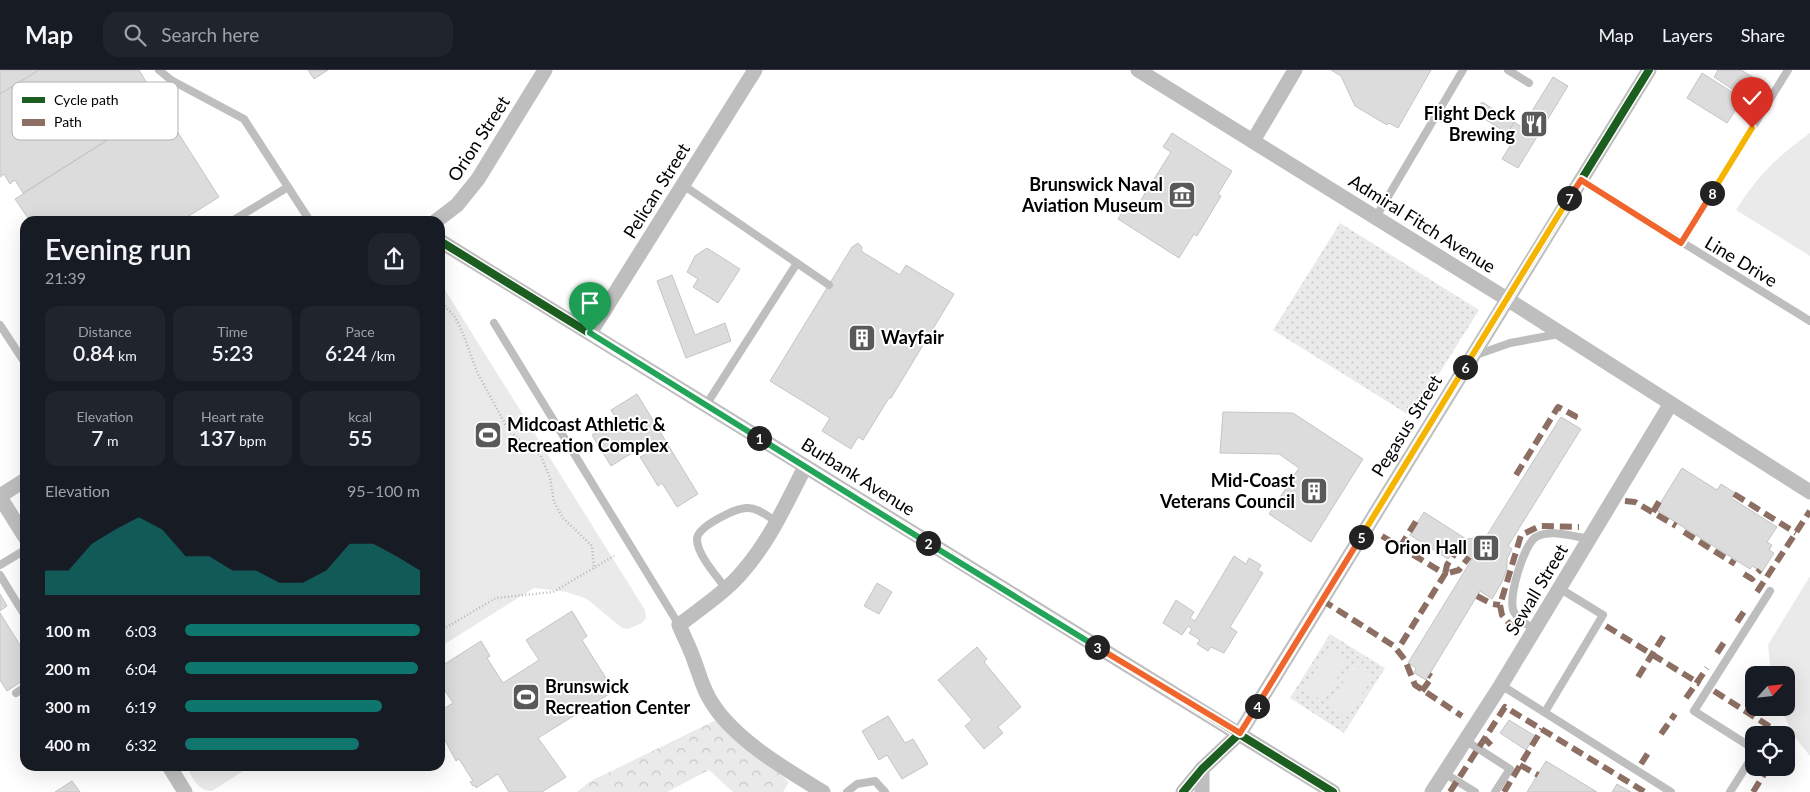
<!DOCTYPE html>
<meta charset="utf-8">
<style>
body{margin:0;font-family:Lato,sans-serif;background:#20242c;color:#f1f3f6;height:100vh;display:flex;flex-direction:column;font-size:19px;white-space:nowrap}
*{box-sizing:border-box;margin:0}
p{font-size:16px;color:#9ea1a6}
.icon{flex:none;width:28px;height:28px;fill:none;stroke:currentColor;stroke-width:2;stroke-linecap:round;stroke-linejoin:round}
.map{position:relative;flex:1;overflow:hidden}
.sheet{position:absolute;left:20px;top:146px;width:425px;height:555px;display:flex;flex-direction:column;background:#171b24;border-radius:15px;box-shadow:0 5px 20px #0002}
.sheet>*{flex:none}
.needle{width:32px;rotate:63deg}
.tools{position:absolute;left:1745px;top:596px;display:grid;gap:10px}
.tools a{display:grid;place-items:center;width:50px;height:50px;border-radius:10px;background:#171b24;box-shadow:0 5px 20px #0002;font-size:25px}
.pin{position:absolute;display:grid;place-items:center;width:42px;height:42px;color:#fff;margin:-51px -21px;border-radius:50% 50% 50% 0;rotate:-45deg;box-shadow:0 0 5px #0007}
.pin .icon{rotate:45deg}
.km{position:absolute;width:25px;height:25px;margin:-12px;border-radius:50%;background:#222;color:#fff;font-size:14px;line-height:25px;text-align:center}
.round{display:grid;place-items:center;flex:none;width:52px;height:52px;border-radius:15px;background:#20242c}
.headline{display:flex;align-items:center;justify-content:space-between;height:85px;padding:0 25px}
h1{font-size:28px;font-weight:600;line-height:38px}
.metrics{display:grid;grid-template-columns:repeat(3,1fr);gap:8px;height:85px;padding:5px 25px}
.metrics div{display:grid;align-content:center;border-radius:12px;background:#20242c;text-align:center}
.metrics b{font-size:21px;font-weight:600}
.metrics small{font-size:14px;font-weight:400}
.metrics p{font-size:14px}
.chart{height:140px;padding:10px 25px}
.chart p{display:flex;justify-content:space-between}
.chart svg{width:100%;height:90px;margin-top:5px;fill:#0f766e;opacity:.7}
ul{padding:0 25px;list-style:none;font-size:16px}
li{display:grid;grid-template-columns:80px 60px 1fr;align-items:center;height:38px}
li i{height:12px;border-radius:6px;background:#0f766e}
header{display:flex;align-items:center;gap:30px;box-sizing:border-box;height:70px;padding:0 25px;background:#171b24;border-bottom:1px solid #363941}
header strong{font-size:24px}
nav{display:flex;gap:28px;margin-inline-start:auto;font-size:18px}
.search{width:350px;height:45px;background:#20242c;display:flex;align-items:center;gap:12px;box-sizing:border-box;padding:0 18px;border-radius:15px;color:#9ea1a6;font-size:19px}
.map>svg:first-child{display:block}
.forest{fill:url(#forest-crowns)}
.park{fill:url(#park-dots)}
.pitch{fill:#eaeaea}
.building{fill:#dcdcdc;stroke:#c5c5c5}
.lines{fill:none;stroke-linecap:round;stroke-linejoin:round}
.path{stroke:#b8b8b8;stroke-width:2.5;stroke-dasharray:1 2.5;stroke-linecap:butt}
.lane{stroke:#bebebe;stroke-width:8}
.street{stroke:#bebebe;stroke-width:15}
.quiet{stroke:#8d6e63;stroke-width:6;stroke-dasharray:12 6;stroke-linecap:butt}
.cycleway-casing{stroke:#fff;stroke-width:11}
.cycleway{stroke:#1b5e20;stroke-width:8}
.split-1-casing{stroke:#fff;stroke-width:10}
.split-2-casing{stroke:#fff;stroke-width:10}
.split-3-casing{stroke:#fff;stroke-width:10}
.split-4-casing{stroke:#fff;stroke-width:10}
.split-5-casing{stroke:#fff;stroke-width:10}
.split-6-casing{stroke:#fff;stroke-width:10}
.split-7-casing{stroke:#fff;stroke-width:10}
.split-8-casing{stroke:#fff;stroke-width:10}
.split-9-casing{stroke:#fff;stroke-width:10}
.split-1{stroke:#22a559;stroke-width:6}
.split-2{stroke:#22a559;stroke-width:6}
.split-3{stroke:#22a559;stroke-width:6}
.split-4{stroke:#f0652b;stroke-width:6}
.split-5{stroke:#f0652b;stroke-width:6}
.split-6{stroke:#f5b400;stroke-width:6}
.split-7{stroke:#f5b400;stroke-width:6}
.split-8{stroke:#f0652b;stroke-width:6}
.split-9{stroke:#f5b400;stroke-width:6}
.labels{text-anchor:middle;stroke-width:4;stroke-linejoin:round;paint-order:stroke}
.poi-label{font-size:18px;font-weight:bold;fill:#000;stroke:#fff;text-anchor:end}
.street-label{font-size:18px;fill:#000;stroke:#fff}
.key{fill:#fff;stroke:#b2b2b2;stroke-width:1}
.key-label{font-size:14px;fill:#000}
</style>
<header>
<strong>Map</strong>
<div class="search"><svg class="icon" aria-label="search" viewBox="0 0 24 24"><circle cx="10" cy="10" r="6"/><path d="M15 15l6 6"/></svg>Search here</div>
<nav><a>Map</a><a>Layers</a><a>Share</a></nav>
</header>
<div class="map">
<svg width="1810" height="722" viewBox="0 0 1810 722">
<defs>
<pattern id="forest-crowns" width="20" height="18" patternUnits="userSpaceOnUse" patternTransform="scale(1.25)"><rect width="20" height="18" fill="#eaeaea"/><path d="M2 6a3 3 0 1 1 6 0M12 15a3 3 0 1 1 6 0" fill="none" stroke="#c7c7c7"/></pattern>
<pattern id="park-dots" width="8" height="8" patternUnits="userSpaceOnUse" patternTransform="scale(1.25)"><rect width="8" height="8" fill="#eaeaea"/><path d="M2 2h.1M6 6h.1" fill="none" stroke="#c7c7c7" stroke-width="1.8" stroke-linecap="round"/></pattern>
</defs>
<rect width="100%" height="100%" fill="#fff"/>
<!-- forest -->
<polygon class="forest" points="718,649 789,712 783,722 733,722 709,700 667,722 577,722 589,712"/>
<!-- park -->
<g class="park">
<polygon points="1340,153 1479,240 1412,347 1273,260"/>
<polygon points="1330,564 1385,598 1344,663 1290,628"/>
</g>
<!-- pitch -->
<g class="pitch">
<path d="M1810,63V186L1736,140C1758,105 1777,87 1810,63Z"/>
<polygon points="440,212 645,540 646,548 642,553 628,559 622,558 587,529 567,522 534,518 440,577"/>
<polygon points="1810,506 1810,686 1794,666 1781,639 1786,638 1786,605 1771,605 1768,575"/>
<polygon points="1329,579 1347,591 1323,631 1304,620"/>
<polygon points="1354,595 1373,606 1348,647 1329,635"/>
<path d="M186,696H251L212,721C198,722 192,706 186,696Z"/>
</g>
<!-- building -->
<g class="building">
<polygon points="0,0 39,0 0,24"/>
<polygon points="39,0 139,0 161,36 23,123 15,110 10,114 4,104 0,107 0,24"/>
<polygon points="308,0 328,0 314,9"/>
<polygon points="1331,0 1431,0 1398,58 1389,53 1387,55 1355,36 1341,6"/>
<polygon points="1718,0 1741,0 1756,9 1744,27 1714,7"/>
<polygon points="1702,3 1743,29 1727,53 1687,28"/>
<polygon points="1553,7 1568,16 1518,98 1502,89 1515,68 1507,63 1514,52 1522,57"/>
<polygon points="1482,32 1514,52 1507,63 1475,43"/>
<polygon points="161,36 219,127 181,151 30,151 15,129"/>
<polygon points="1172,63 1232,101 1218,124 1221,126 1197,166 1194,164 1179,188 1118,149 1126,136 1134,141 1171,82 1163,77"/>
<polygon points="858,173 862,177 861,181 900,205 906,195 954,224 891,328 889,328 863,370 858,367 851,379 822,361 830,348 770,311 852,177"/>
<polygon points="707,178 740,199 718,233 693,217 698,209 687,202 695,186"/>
<polygon points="672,205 695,265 725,253 731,271 686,288 657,211"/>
<polygon points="637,324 698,424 677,437 662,413 658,416 640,387 646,384 642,376 637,379 634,374 629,378 632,383 611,396 592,365 617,350 611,340"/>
<polygon points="1223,342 1293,343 1363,389 1311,472 1269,444 1299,398 1279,384 1220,383"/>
<polygon points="1561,347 1581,359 1508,476 1512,479 1507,489 1507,499 1502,512 1492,529 1480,521 1426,610 1414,603 1416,598 1408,593 1472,489 1459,481 1461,478 1457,476 1448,489 1410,465 1424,442 1466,469 1476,468 1482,473"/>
<polygon points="1682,398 1717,420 1721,414 1735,423 1731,428 1777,457 1767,472 1772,475 1769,480 1774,483 1762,502 1752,496 1750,499 1656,440"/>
<polygon points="1234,486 1246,494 1249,488 1261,495 1258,500 1263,503 1230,557 1237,562 1224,583 1211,577 1208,581 1197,574 1200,570 1189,563 1192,559 1188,556 1182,565 1163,553 1176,530 1194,542 1190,548 1195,551"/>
<polygon points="877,513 892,522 879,544 864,536"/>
<polygon points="0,524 7,536 0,541"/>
<polygon points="572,541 587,566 582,570 614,621 538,668 566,707 542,722 509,722 498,704 476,718 475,715 473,716 470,712 473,711 459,689 456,691 440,661 440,641 453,633 440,613 440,597 481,571 490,586 487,588 503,613 539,590 526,570"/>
<polygon points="0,543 25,583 25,609 7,621 0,610"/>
<polygon points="977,577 987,589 984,592 1021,637 998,657 1003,663 984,679 965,656 972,650 938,610"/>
<polygon points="888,646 905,673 913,669 928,694 902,709 887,685 879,690 862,661"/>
<polygon points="1509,650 1535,666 1526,680 1500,663"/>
<polygon points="1546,691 1597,722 1527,722"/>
<polygon points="72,711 80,722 55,722"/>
<polygon points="1617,714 1631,722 1612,722"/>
</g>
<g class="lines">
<!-- path -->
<g class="path">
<polyline points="440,231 455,247 462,261 477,302 509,361 541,386 550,408 554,432 563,448 592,476 594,499"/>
<polyline points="440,561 496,528 553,522 614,486"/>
</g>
<!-- lane -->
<g class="lane">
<polyline points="159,0 171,10 244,49 310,151"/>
<polyline points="1508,0 1529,13"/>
<polyline points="1581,110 1810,251"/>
<polyline points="683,115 829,215"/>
<polyline points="1376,147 1463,0"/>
<polyline points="232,151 288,117"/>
<polyline points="1681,173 1788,0"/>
<polyline points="494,253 679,555"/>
<polyline points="0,255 25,293"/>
<polyline points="1476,285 1510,273 1559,264"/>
<polyline points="706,335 797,193"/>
<polyline points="0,495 25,480"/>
<polyline points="0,505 25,546"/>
<path d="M726,519C717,506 698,486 697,470C696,457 734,439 746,438C757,437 767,446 777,452"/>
<path d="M1534,560C1528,555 1518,549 1514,542C1507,529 1524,474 1536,467C1551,459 1573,466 1589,469"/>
<polyline points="1501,615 1671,722"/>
<polyline points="16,623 25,617"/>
<polyline points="1545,642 1603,545 1559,518"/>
<polyline points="1465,670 1510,699 1495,722"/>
<polyline points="1754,679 1694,641 1770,521"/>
<polyline points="1444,703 1475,722"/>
<polyline points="847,722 857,714 875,711 885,722"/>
<polyline points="1730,722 1754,684"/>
</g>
<!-- street -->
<g class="street">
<polyline points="1138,0 1507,229 1810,422"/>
<polyline points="1253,71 1295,0"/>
<polyline points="436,151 457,135 478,109 545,0"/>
<polyline points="440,171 1333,722"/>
<polyline points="590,263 755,0"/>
<path d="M805,397C787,432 770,470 744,500C726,522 701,538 679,555C684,567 690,578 694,590C700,606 703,620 712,633C735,670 787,700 823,722"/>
<polyline points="0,426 25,410"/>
<polyline points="0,427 25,467"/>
<polyline points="169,696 185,722"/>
<polyline points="1202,699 1202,722"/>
<polyline points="1183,722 1202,699 1240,663 1649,0"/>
<polyline points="1432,722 1501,615 1670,335"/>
</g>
<!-- quiet -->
<g class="quiet">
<polyline points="1516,405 1558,337 1575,346 1571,353"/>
<polyline points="1734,424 1796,463"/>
<polyline points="1625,431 1635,432 1676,456"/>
<polyline points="1653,442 1660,430 1662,431"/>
<polyline points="1684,462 1735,494"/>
<polyline points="1382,466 1445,504 1398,579"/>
<polyline points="1400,477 1418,448"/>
<polyline points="1459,477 1447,495 1445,504 1459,500 1469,487"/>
<polyline points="1744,504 1752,509 1760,500"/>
<polyline points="1757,522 1810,441"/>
<polyline points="1477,526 1492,534 1500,535"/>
<polyline points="1322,530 1394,576 1405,590 1415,615 1462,646"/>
<polyline points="1737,552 1747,537"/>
<polyline points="1606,556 1700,614"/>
<polyline points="1515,560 1502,545 1500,535 1521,465 1540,456 1579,457"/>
<polyline points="1717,583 1727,568"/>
<polyline points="1638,607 1666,562"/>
<polyline points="1422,621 1432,607 1429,605"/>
<polyline points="1714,621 1775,660 1776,665"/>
<polyline points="1686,628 1707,598"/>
<polyline points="1661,664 1675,644"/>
<polyline points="1484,668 1491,675"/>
<polyline points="1641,694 1650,680"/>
<polyline points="1520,695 1538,705"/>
<polyline points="1450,722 1505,637 1645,722"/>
<polyline points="1504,722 1542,659"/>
<polyline points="1753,722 1768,698"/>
</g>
<!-- cycleway casing -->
<g class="cycleway-casing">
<g id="cycleway">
<polyline points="440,171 1333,722"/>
<polyline points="1183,722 1202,699 1240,663 1649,0"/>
</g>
</g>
<!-- cycleway -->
<use href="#cycleway" class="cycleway"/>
</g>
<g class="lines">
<!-- split-1 casing -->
<g class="split-1-casing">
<polyline id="split-1" points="590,263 759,368"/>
</g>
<!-- split-2 casing -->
<g class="split-2-casing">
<polyline id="split-2" points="759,368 928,473"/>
</g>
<!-- split-3 casing -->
<g class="split-3-casing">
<polyline id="split-3" points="928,473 1097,577"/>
</g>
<!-- split-4 casing -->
<g class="split-4-casing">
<polyline id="split-4" points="1097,577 1240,663 1257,636"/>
</g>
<!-- split-5 casing -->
<g class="split-5-casing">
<polyline id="split-5" points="1257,636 1361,467"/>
</g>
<!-- split-6 casing -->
<g class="split-6-casing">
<polyline id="split-6" points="1361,467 1465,297"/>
</g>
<!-- split-7 casing -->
<g class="split-7-casing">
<polyline id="split-7" points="1465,297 1569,128"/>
</g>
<!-- split-8 casing -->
<g class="split-8-casing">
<polyline id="split-8" points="1569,128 1581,110 1681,173 1712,123"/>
</g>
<!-- split-9 casing -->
<g class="split-9-casing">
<polyline id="split-9" points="1712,123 1752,58"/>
</g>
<!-- split-1 -->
<use href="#split-1" class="split-1"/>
<!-- split-2 -->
<use href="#split-2" class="split-2"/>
<!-- split-3 -->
<use href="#split-3" class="split-3"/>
<!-- split-4 -->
<use href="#split-4" class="split-4"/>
<!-- split-5 -->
<use href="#split-5" class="split-5"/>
<!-- split-6 -->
<use href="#split-6" class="split-6"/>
<!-- split-7 -->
<use href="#split-7" class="split-7"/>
<!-- split-8 -->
<use href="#split-8" class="split-8"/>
<!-- split-9 -->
<use href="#split-9" class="split-9"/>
</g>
<!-- icons -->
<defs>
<g id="restaurant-square" transform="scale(1.4375)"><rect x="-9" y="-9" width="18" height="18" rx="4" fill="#595959" stroke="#fff"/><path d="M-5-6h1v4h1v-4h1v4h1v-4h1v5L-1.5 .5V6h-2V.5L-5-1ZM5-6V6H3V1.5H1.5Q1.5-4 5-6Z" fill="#fff"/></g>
<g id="museum-square" transform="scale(1.4375)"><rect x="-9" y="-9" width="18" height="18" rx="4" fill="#595959" stroke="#fff"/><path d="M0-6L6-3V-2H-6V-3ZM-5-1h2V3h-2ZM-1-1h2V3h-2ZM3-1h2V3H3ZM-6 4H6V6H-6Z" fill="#fff"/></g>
<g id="building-square" transform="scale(1.4375)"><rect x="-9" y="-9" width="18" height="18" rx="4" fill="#595959" stroke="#fff"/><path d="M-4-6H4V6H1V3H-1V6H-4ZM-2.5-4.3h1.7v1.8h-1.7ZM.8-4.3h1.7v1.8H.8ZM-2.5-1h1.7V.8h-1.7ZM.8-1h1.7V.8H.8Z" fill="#fff"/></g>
<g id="stadium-square" transform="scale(1.4375)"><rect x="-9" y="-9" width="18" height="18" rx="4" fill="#595959" stroke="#fff"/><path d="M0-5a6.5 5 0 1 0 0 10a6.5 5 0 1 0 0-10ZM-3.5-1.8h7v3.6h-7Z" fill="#fff"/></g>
</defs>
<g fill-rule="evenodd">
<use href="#restaurant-square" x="1534" y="54"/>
<use href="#museum-square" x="1182" y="125"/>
<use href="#building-square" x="862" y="268"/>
<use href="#stadium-square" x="488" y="365"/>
<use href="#building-square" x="1314" y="421"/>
<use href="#building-square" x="1486" y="478"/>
<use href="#stadium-square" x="526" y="627"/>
</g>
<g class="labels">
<!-- poi labels -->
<g class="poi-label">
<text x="1515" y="50">Flight Deck<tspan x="1515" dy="21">Brewing</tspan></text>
<text x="1163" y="121">Brunswick Naval<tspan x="1163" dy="21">Aviation Museum</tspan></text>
<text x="881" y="274" text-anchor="start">Wayfair</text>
<text x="507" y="361" text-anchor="start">Midcoast Athletic &amp;<tspan x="507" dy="21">Recreation Complex</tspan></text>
<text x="1295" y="417">Mid-Coast<tspan x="1295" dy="21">Veterans Council</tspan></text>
<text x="1467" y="484">Orion Hall</text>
<text x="545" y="623" text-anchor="start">Brunswick<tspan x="545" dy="21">Recreation Center</tspan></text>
</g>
<!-- street labels -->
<g class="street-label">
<text transform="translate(479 69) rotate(-57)" y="6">Orion Street</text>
<text transform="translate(657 121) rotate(-58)" y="6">Pelican Street</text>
<text transform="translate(1422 154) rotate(32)" y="6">Admiral Fitch Avenue</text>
<text transform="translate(1741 192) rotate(31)" y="6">Line Drive</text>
<text transform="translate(1407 356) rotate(-58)" y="6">Pegasus Street</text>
<text transform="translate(858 407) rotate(32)" y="6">Burbank Avenue</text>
<text transform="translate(1537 520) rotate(-59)" y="6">Sewall Street</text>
</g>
</g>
<!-- legend -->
<rect x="12" y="12" width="166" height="58" rx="8" class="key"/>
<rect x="22" y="27" width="23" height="6" fill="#1b5e20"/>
<rect x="22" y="49" width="23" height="7" fill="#8d6e63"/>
<g class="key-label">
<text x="54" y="35">Cycle path</text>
<text x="54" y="57">Path</text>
</g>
</svg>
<div class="tools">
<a><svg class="needle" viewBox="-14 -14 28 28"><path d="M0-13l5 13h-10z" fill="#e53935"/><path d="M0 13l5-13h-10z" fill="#9ea1a6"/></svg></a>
<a><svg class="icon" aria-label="locate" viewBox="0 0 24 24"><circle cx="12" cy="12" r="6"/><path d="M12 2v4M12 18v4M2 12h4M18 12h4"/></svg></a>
</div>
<div class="pin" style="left:590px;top:263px;background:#1e9e55"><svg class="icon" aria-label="arrive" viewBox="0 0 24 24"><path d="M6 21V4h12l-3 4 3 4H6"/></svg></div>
<div class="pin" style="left:1752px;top:58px;background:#d93025"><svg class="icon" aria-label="check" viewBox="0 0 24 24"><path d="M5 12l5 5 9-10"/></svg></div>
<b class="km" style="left:759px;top:368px">1</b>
<b class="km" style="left:928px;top:473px">2</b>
<b class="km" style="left:1097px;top:577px">3</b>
<b class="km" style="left:1257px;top:636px">4</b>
<b class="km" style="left:1361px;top:467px">5</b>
<b class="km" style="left:1465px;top:297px">6</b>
<b class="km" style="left:1569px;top:128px">7</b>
<b class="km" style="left:1712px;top:123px">8</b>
<section class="sheet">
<div class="headline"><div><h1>Evening run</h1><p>21:39</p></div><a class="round"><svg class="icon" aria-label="share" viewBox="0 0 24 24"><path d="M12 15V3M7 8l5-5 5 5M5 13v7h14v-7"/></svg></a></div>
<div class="metrics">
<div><p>Distance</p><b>0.84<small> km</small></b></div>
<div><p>Time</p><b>5:23</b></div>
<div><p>Pace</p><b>6:24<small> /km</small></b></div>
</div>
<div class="metrics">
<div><p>Elevation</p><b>7<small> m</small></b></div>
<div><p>Heart rate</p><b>137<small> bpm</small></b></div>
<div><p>kcal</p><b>55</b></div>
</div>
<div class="chart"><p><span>Elevation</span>95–100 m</p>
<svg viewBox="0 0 160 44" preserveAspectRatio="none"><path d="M0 44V32L10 32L20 19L30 12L40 6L50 12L60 25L70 25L80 32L90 32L100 38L110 38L120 32L130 19L140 19L150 25L160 32V44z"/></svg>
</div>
<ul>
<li><b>100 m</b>6:03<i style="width:100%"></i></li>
<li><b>200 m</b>6:04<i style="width:99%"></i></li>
<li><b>300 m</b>6:19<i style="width:84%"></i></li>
<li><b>400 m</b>6:32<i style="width:74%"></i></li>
</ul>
</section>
</div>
